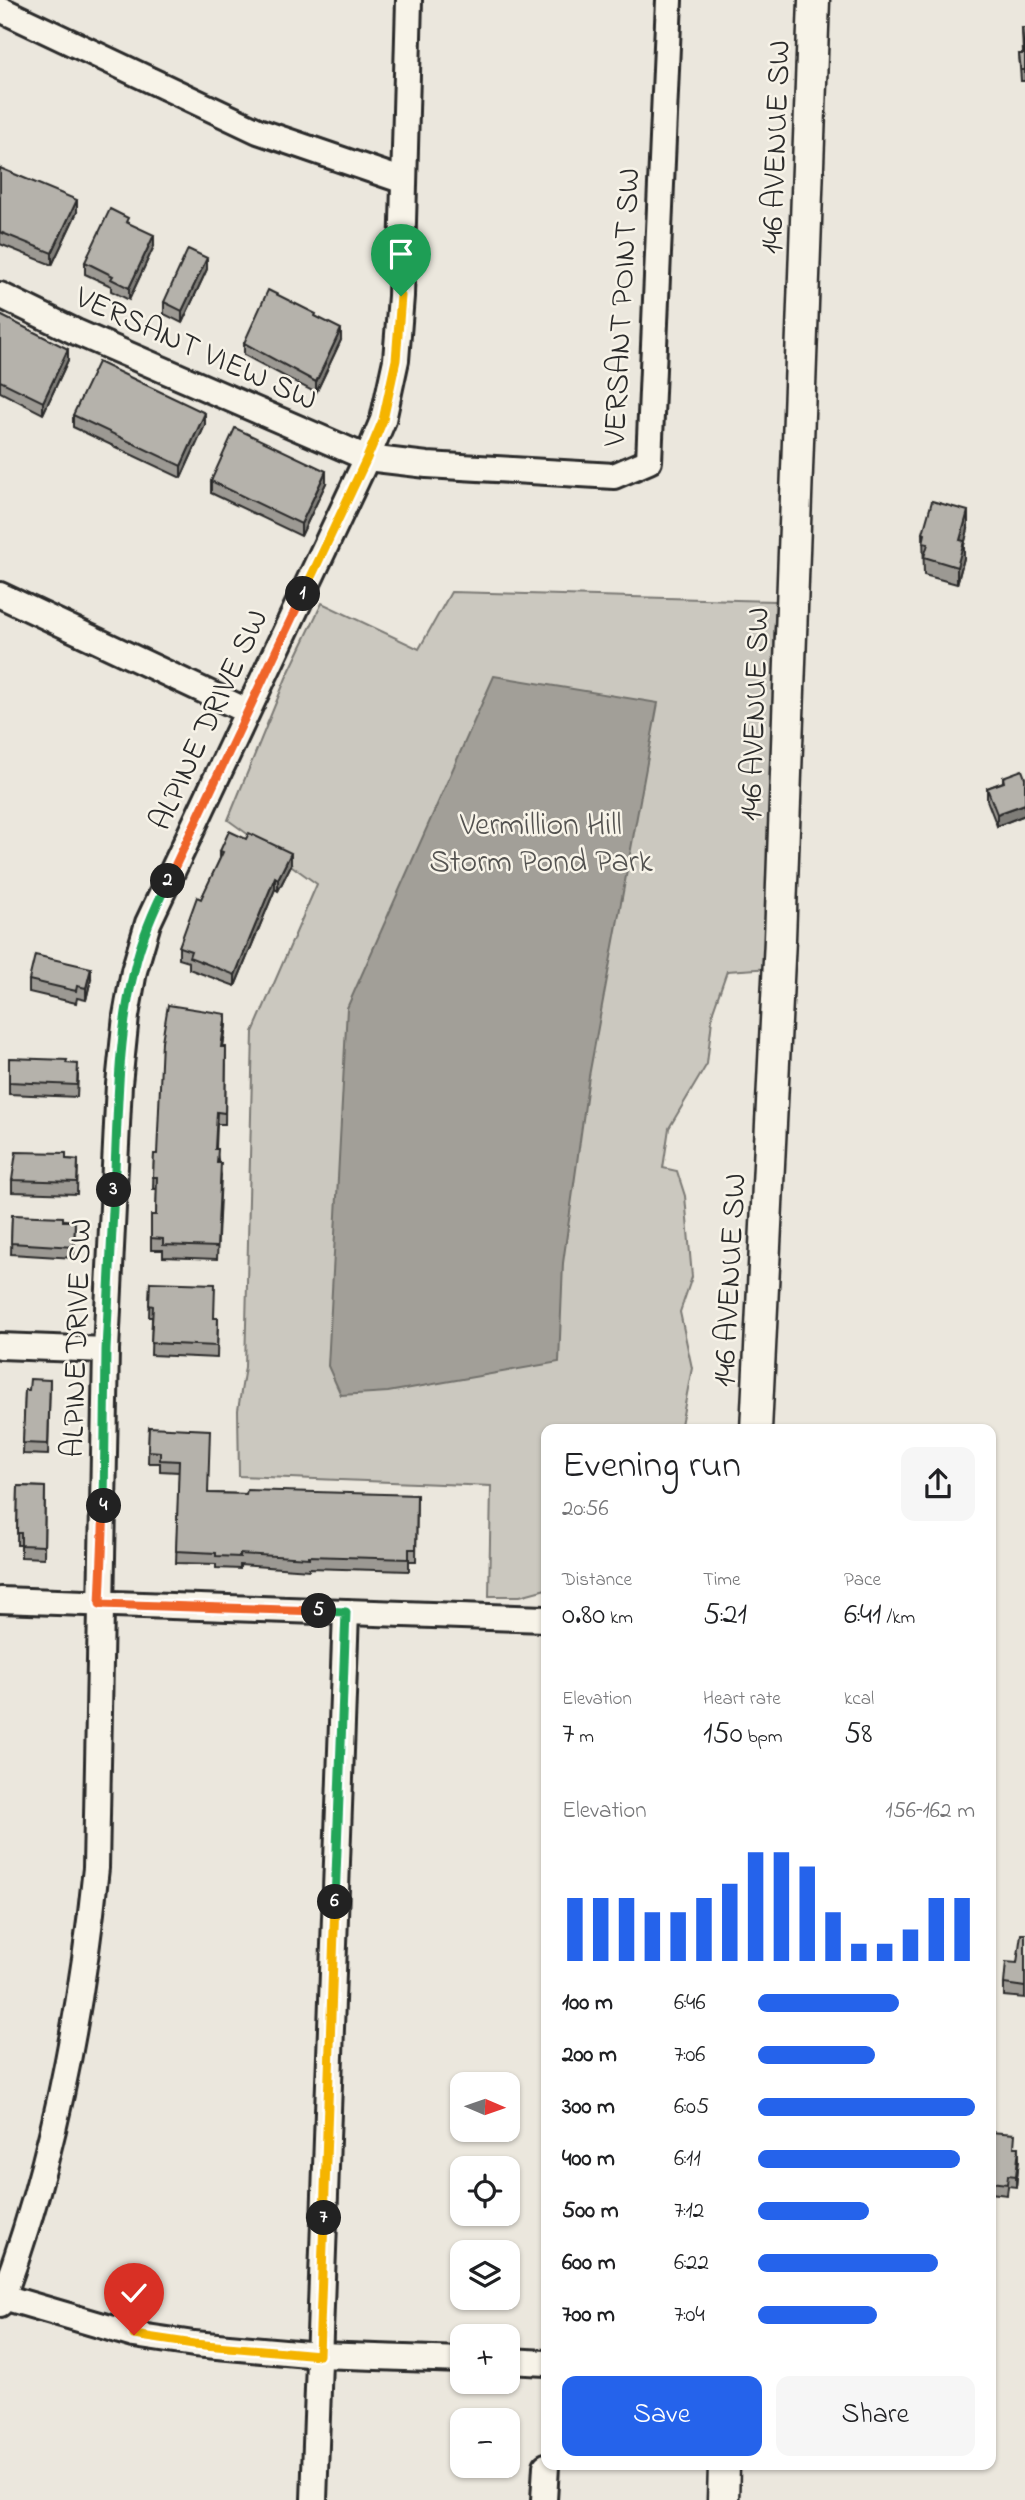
<!DOCTYPE html>
<meta charset="utf-8">
<style>
body{margin:0;font-family:"Indie Flower",sans-serif;background:#f6f6f6;color:#202124;height:100vh;display:flex;flex-direction:column;font-size:26px;white-space:nowrap}
*{box-sizing:border-box;margin:0}
p{font-size:23px;color:#757577}
.icon{flex:none;width:38px;height:38px;fill:none;stroke:currentColor;stroke-width:2;stroke-linecap:round;stroke-linejoin:round}
.map{position:relative;flex:1;overflow:hidden}
.drawer{position:absolute;left:541px;top:1424px;width:455px;height:1046px;display:flex;flex-direction:column;background:#fff;border-radius:14px;box-shadow:0 2px 5px #0004}
.drawer>*{flex:none}
.needle{width:46px;rotate:92deg}
.buttons{position:absolute;left:450px;top:2072px;display:grid;gap:14px}
.buttons a{display:grid;place-items:center;width:70px;height:70px;border-radius:14px;background:#fff;box-shadow:0 2px 5px #0004;font-size:35px}
.pin{position:absolute;display:grid;place-items:center;width:60px;height:60px;color:#fff;margin:-72px -30px;border-radius:50% 50% 50% 0;rotate:-45deg;box-shadow:0 0 7px #0007}
.pin .icon{rotate:45deg}
.km{position:absolute;width:35px;height:35px;margin:-18px;border-radius:50%;background:#222;color:#fff;font-size:19px;line-height:35px;text-align:center}
.round{display:grid;place-items:center;flex:none;width:74px;height:74px;border-radius:14px;background:#f6f6f6}
.headline{display:flex;align-items:center;justify-content:space-between;height:119px;padding:0 21px}
h1{font-size:38px;font-weight:600;line-height:52px}
.stats{display:grid;grid-template-columns:repeat(3,1fr);gap:10px;height:119px;padding:7px 21px}
.stats div{display:grid;align-content:center}
.stats b{font-size:30px;font-weight:600}
.stats small{font-size:19px;font-weight:400}
.stats p{font-size:19px}
.chart{height:196px;padding:14px 21px}
.chart p{display:flex;justify-content:space-between}
.chart svg{width:100%;height:126px;margin-top:7px;stroke:#2563eb;stroke-width:6}
.action{display:flex;gap:14px;margin-top:auto;padding:14px 21px}
.action a{flex:1;height:80px;border-radius:14px;background:#2563eb;color:#fff;font-size:28px;font-weight:600;line-height:80px;text-align:center}
.action a+a{background:#f6f6f6;color:#202124}
ul{padding:0 21px;list-style:none;font-size:23px}
li{display:grid;grid-template-columns:112px 84px 1fr;align-items:center;height:52px}
li i{height:18px;border-radius:9px;background:#2563eb}
.map>svg:first-child{display:block}
.green{fill:#cbc8bf;stroke:#7b7a75;stroke-width:2}
.water{fill:#a29f98;stroke:#72716c;stroke-width:2}
.lines{fill:none;stroke-linecap:round;stroke-linejoin:round}
.minor-casing{stroke:#2b2b2b;stroke-width:30}
.tertiary-casing{stroke:#2b2b2b;stroke-width:35}
.minor{stroke:#f7f3e8;stroke-width:24}
.tertiary{stroke:#f7f3e8;stroke-width:30}
.wall{fill:#9c9993;stroke:#2b2b2b;stroke-width:2}
.shaded-wall{fill:#7f7d78;stroke:#2b2b2b;stroke-width:2}
.building{fill:#b5b2ab;stroke:#2b2b2b;stroke-width:2}
.split-1-casing{stroke:#fff;stroke-width:14}
.split-2-casing{stroke:#fff;stroke-width:14}
.split-3-casing{stroke:#fff;stroke-width:14}
.split-4-casing{stroke:#fff;stroke-width:14}
.split-5-casing{stroke:#fff;stroke-width:14}
.split-6-casing{stroke:#fff;stroke-width:14}
.split-7-casing{stroke:#fff;stroke-width:14}
.split-8-casing{stroke:#fff;stroke-width:14}
.split-1{stroke:#f5b400;stroke-width:9}
.split-2{stroke:#f0652b;stroke-width:9}
.split-3{stroke:#22a559;stroke-width:9}
.split-4{stroke:#22a559;stroke-width:9}
.split-5{stroke:#f0652b;stroke-width:9}
.split-6{stroke:#22a559;stroke-width:9}
.split-7{stroke:#f5b400;stroke-width:9}
.split-8{stroke:#f5b400;stroke-width:9}
.labels{text-anchor:middle;stroke-width:5;stroke-linejoin:round;paint-order:stroke}
.street-label{font-size:32px;fill:#2b2b2b;stroke:#f7f3e8}
.park-label{font-size:32px;fill:#535250;stroke:#f7f3e8}
</style>
<div class="map">
<svg width="1025" height="2500" viewBox="0 0 1025 2500">
<rect width="100%" height="100%" fill="#ebe7dd"/>
<filter id="ink" filterUnits="userSpaceOnUse"><feTurbulence type="fractalNoise" baseFrequency=".0143" numOctaves="2"/><feDisplacementMap in="SourceGraphic" scale="14" xChannelSelector="R" yChannelSelector="G"/><feConvolveMatrix kernelMatrix="1 2 1 2 8 2 1 2 1" color-interpolation-filters="sRGB"/></filter>
<g filter="url(#ink)">
<!-- green -->
<polygon class="green" points="451,592 776,601 774,636 779,710 773,968 727,971 713,1011 707,1064 669,1128 663,1168 677,1171 685,1196 692,1277 680,1312 692,1368 680,1430 546,1430 546,1589 520,1596 489,1596 491,1486 239,1476 238,1410 245,1367 253,1032 317,884 228,820 286,678 322,603 419,649"/>
<!-- water -->
<polygon class="water" points="494,676 658,703 589,1076 563,1263 559,1362 388,1392 341,1395 328,1366 347,1008"/>
<g class="lines">
<!-- minor casing -->
<g class="minor-casing">
<g id="minor">
<polyline points="0,9 258,131 404,181"/>
<polyline points="0,295 76,332 367,458 427,465 614,476 649,461 669,0"/>
<polyline points="0,595 247,711"/>
<polyline points="0,1346 106,1350"/>
<polyline points="0,1600 546,1619"/>
<polyline points="0,2296 134,2335 194,2344 319,2355 462,2360"/>
<path d="M0,2304C53,2165 81,2016 96,1868L106,1350L119,1084L126,1016L134,971L148,923L367,458L383,420L396,360L401,296L409,0"/>
<polyline points="508,2361 546,2363"/>
<polyline points="314,2500 346,1612"/>
<polyline points="544,2500 546,2466"/>
</g>
</g>
<!-- tertiary casing -->
<g class="tertiary-casing">
<g id="tertiary">
<polyline points="756,1430 780,939 814,0"/>
<polyline points="723,2500 724,2466"/>
</g>
</g>
<!-- minor -->
<use href="#minor" class="minor"/>
<!-- tertiary -->
<use href="#tertiary" class="tertiary"/>
</g>
<!-- wall -->
<g class="wall">
<polygon points="1022,28 1025,28 1025,81 1021,81 1019,54 1023,54"/>
<polygon points="0,168 77,212 52,265 0,244"/>
<polygon points="128,223 154,246 129,300 111,291 111,286 85,274 85,262"/>
<polygon points="207,269 182,323 164,314 164,302"/>
<polygon points="0,312 1,316 68,360 43,414 0,392"/>
<polygon points="316,317 341,340 316,393 244,355 244,343"/>
<polygon points="73,415 205,425 181,478 73,427"/>
<polygon points="211,481 326,483 301,536 211,493"/>
<polygon points="968,529 964,545 964,558 957,584 924,575 923,533"/>
<polygon points="1003,777 1025,778 1025,815 997,826 987,800 987,788 1003,782"/>
<polygon points="220,851 291,865 278,891 275,889 235,986 189,969 189,962 179,959 179,947 220,859"/>
<polygon points="91,979 86,1000 77,998 76,1003 29,992 29,980"/>
<polygon points="226,1025 223,1047 226,1047 225,1124 217,1124 216,1149 221,1175 217,1259 163,1257 163,1250 151,1250 151,1215 156,1215 157,1189 153,1189 154,1154 157,1154"/>
<polygon points="9,1058 67,1063 78,1075 77,1097 9,1094"/>
<polygon points="66,1159 78,1160 77,1194 12,1192 12,1180"/>
<polygon points="12,1215 75,1221 74,1258 11,1254"/>
<polygon points="150,1282 214,1318 218,1318 217,1358 151,1355 152,1317 149,1317"/>
<polygon points="50,1380 48,1455 23,1454 25,1390 29,1390"/>
<polygon points="149,1427 208,1493 246,1494 417,1495 416,1561 409,1561 409,1571 309,1568 309,1570 240,1565 240,1569 216,1568 216,1564 176,1563 179,1472 160,1471 160,1463 148,1463"/>
<polygon points="18,1486 45,1487 44,1558 21,1557 21,1545 17,1545"/>
<polygon points="1025,1934 1025,1998 1004,1996 1004,1984 1017,1963"/>
<polygon points="990,2132 1015,2147 1019,2159 1016,2187 1008,2186 1007,2195 990,2193"/>
</g>
<!-- shaded-wall -->
<g class="shaded-wall">
<polygon points="77,200 77,212 52,265 52,253"/>
<polygon points="154,235 154,246 129,300 129,288"/>
<polygon points="207,258 207,269 182,323 182,311"/>
<polygon points="341,329 341,340 316,393 316,382"/>
<polygon points="68,349 68,360 43,414 43,402"/>
<polygon points="205,413 205,425 181,478 181,466"/>
<polygon points="326,471 326,483 301,536 301,524"/>
<polygon points="968,511 968,529 964,545 964,558 957,584 957,567 960,540"/>
<polygon points="1025,804 1025,815 997,826 997,814"/>
<polygon points="291,853 291,865 278,891 278,879"/>
<polygon points="275,877 275,889 235,986 235,975"/>
<polygon points="91,968 91,979 86,1000 86,988"/>
<polygon points="226,1014 226,1025 221,1058 221,1047"/>
<polygon points="1019,2147 1019,2159 1016,2187 1016,2176"/>
</g>
<!-- building -->
<g class="building">
<polygon points="1022,28 1025,28 1025,70 1021,70 1019,54 1024,54"/>
<polygon points="0,168 77,200 52,253 0,232"/>
<polygon points="110,209 128,218 126,222 154,235 129,288 111,279 113,276 85,262"/>
<polygon points="188,249 207,258 182,311 164,302"/>
<polygon points="268,290 316,314 315,316 341,329 316,382 244,343"/>
<polygon points="0,315 68,349 43,402 0,381"/>
<polygon points="98,362 205,413 181,466 73,415"/>
<polygon points="235,428 326,471 301,524 211,481"/>
<polygon points="932,501 968,511 960,540 964,541 957,567 924,557 928,544 923,543 925,534 923,533"/>
<polygon points="1022,770 1025,778 1025,804 997,814 987,788 1004,782 1003,777"/>
<polygon points="229,831 246,839 249,833 291,853 278,879 275,877 235,975 189,957 191,951 179,947 197,897 201,899 223,852 220,851"/>
<polygon points="35,955 91,968 86,988 77,986 76,991 29,980"/>
<polygon points="168,1005 226,1014 221,1047 226,1047 225,1113 217,1112 215,1149 218,1149 217,1163 221,1163 217,1247 163,1245 163,1239 151,1238 151,1215 156,1215 157,1177 153,1177 154,1154 157,1154 162,1041"/>
<polygon points="9,1058 67,1060 66,1063 78,1064 77,1085 9,1082"/>
<polygon points="16,1152 66,1153 66,1159 78,1160 77,1182 12,1180"/>
<polygon points="12,1215 63,1217 63,1221 75,1221 74,1247 11,1243"/>
<polygon points="150,1282 215,1284 214,1318 218,1318 217,1346 151,1343 153,1306 149,1305"/>
<polygon points="30,1379 50,1380 48,1444 23,1443 25,1390 29,1390"/>
<polygon points="149,1427 210,1430 208,1493 246,1494 247,1490 417,1495 416,1549 409,1549 409,1559 309,1556 309,1558 240,1554 240,1557 216,1556 216,1553 176,1551 179,1461 160,1460 160,1452 148,1451"/>
<polygon points="18,1486 45,1487 44,1546 21,1545 21,1533 17,1533"/>
<polygon points="1021,1934 1025,1934 1025,1987 1004,1984 1006,1962 1017,1963"/>
<polygon points="990,2132 1015,2134 1014,2147 1019,2147 1016,2176 1008,2175 1007,2184 990,2182"/>
</g>
</g>
<g class="lines" filter="url(#ink)">
<!-- split-1 casing -->
<g class="split-1-casing">
<polyline id="split-1" points="303,594 367,458 383,420 396,360 401,296"/>
</g>
<!-- split-2 casing -->
<g class="split-2-casing">
<polyline id="split-2" points="168,881 303,594"/>
</g>
<!-- split-3 casing -->
<g class="split-3-casing">
<path id="split-3" d="M114,1190C118,1117 117,1041 134,971C141,939 154,910 168,881"/>
</g>
<!-- split-4 casing -->
<g class="split-4-casing">
<polyline id="split-4" points="104,1506 106,1350 114,1190"/>
</g>
<!-- split-5 casing -->
<g class="split-5-casing">
<polyline id="split-5" points="104,1506 100,1604 319,1611"/>
</g>
<!-- split-6 casing -->
<g class="split-6-casing">
<polyline id="split-6" points="319,1611 346,1612 335,1902"/>
</g>
<!-- split-7 casing -->
<g class="split-7-casing">
<polyline id="split-7" points="324,2218 335,1902"/>
</g>
<!-- split-8 casing -->
<g class="split-8-casing">
<polyline id="split-8" points="134,2335 194,2344 319,2355 324,2218"/>
</g>
<!-- split-1 -->
<use href="#split-1" class="split-1"/>
<!-- split-2 -->
<use href="#split-2" class="split-2"/>
<!-- split-3 -->
<use href="#split-3" class="split-3"/>
<!-- split-4 -->
<use href="#split-4" class="split-4"/>
<!-- split-5 -->
<use href="#split-5" class="split-5"/>
<!-- split-6 -->
<use href="#split-6" class="split-6"/>
<!-- split-7 -->
<use href="#split-7" class="split-7"/>
<!-- split-8 -->
<use href="#split-8" class="split-8"/>
</g>
<g class="labels">
<!-- street labels -->
<g class="street-label">
<text transform="translate(774 147) rotate(-88)" y="11">146 AVENUE SW</text>
<text transform="translate(620 307) rotate(-87)" y="11">VERSANT POINT SW</text>
<text transform="translate(197 347) rotate(24)" y="11">VERSANT VIEW SW</text>
<text transform="translate(753 714) rotate(-88)" y="11">146 AVENUE SW</text>
<text transform="translate(207 719) rotate(-65)" y="11">ALPINE DRIVE SW</text>
<text transform="translate(728 1280) rotate(-87)" y="11">146 AVENUE SW</text>
<text transform="translate(75 1338) rotate(-88)" y="11">ALPINE DRIVE SW</text>
</g>
<!-- park labels -->
<g class="park-label">
<text x="541" y="834">Vermillion Hill<tspan x="541" dy="37">Storm Pond Park</tspan></text>
</g>
</g>
</svg>
<div class="buttons">
<a><svg class="needle" viewBox="-14 -14 28 28"><path d="M0-13l5 13h-10z" fill="#e53935"/><path d="M0 13l5-13h-10z" fill="#757577"/></svg></a>
<a><svg class="icon" aria-label="locate" viewBox="0 0 24 24"><circle cx="12" cy="12" r="6"/><path d="M12 2v4M12 18v4M2 12h4M18 12h4"/></svg></a>
<a><svg class="icon" aria-label="layers" viewBox="0 0 24 24"><path d="M12 4l9 5-9 5-9-5zM3 14l9 5 9-5"/></svg></a>
<a>+</a>
<a>−</a>
</div>
<div class="pin" style="left:401px;top:296px;background:#1e9e55"><svg class="icon" aria-label="arrive" viewBox="0 0 24 24"><path d="M6 21V4h12l-3 4 3 4H6"/></svg></div>
<div class="pin" style="left:134px;top:2335px;background:#d93025"><svg class="icon" aria-label="check" viewBox="0 0 24 24"><path d="M5 12l5 5 9-10"/></svg></div>
<b class="km" style="left:303px;top:594px">1</b>
<b class="km" style="left:168px;top:881px">2</b>
<b class="km" style="left:114px;top:1190px">3</b>
<b class="km" style="left:104px;top:1506px">4</b>
<b class="km" style="left:319px;top:1611px">5</b>
<b class="km" style="left:335px;top:1902px">6</b>
<b class="km" style="left:324px;top:2218px">7</b>
<section class="drawer">
<div class="headline"><div><h1>Evening run</h1><p>20:56</p></div><a class="round"><svg class="icon" aria-label="share" viewBox="0 0 24 24"><path d="M12 15V3M7 8l5-5 5 5M5 13v7h14v-7"/></svg></a></div>
<div class="stats">
<div><p>Distance</p><b>0.80<small> km</small></b></div>
<div><p>Time</p><b>5:21</b></div>
<div><p>Pace</p><b>6:41<small> /km</small></b></div>
</div>
<div class="stats">
<div><p>Elevation</p><b>7<small> m</small></b></div>
<div><p>Heart rate</p><b>150<small> bpm</small></b></div>
<div><p>kcal</p><b>58</b></div>
</div>
<div class="chart"><p><span>Elevation</span>156–162 m</p>
<svg viewBox="0 0 160 44" preserveAspectRatio="none"><path d="M5 44V22M15 44V22M25 44V22M35 44V27M45 44V27M55 44V22M65 44V17M75 44V6M85 44V6M95 44V11M105 44V27M115 44V38M125 44V38M135 44V33M145 44V22M155 44V22"/></svg>
</div>
<ul>
<li><b>100 m</b>6:46<i style="width:65%"></i></li>
<li><b>200 m</b>7:06<i style="width:54%"></i></li>
<li><b>300 m</b>6:05<i style="width:100%"></i></li>
<li><b>400 m</b>6:11<i style="width:93%"></i></li>
<li><b>500 m</b>7:12<i style="width:51%"></i></li>
<li><b>600 m</b>6:22<i style="width:83%"></i></li>
<li><b>700 m</b>7:04<i style="width:55%"></i></li>
</ul>
<div class="action"><a>Save</a><a>Share</a></div>
</section>
</div>
